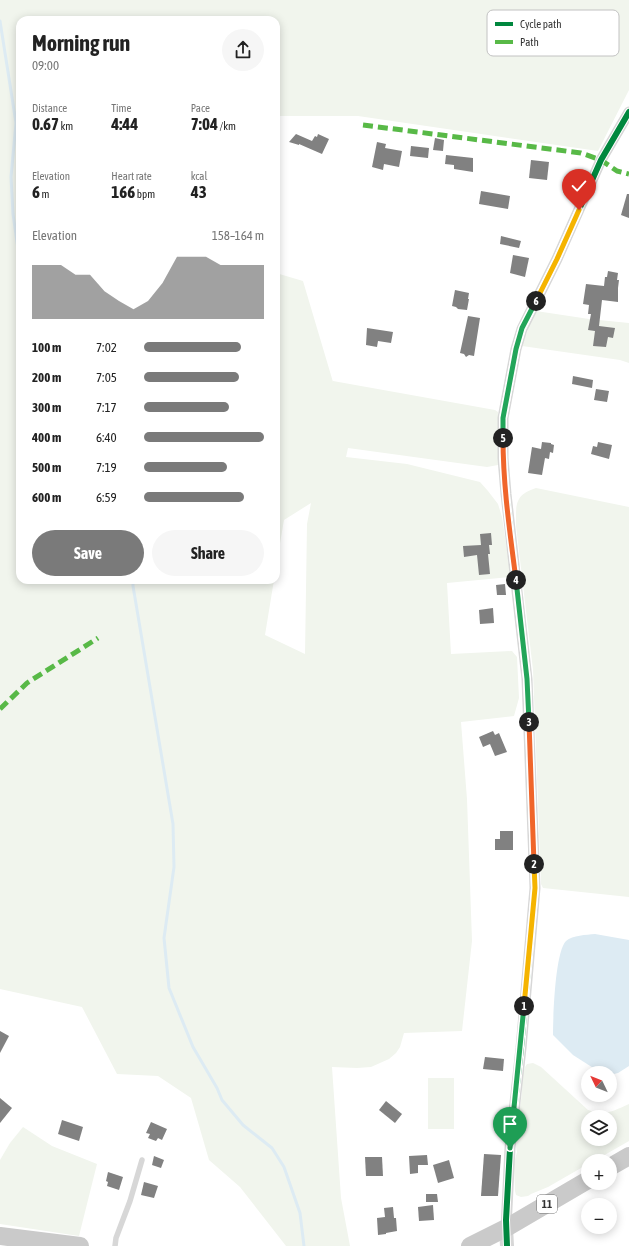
<!DOCTYPE html>
<meta charset="utf-8">
<style>
body{margin:0;font-family:"Asap Condensed",sans-serif;background:#f6f6f6;color:#222;height:100vh;display:flex;flex-direction:column;font-size:15px;white-space:nowrap}
*{box-sizing:border-box;margin:0}
p{font-size:13px;color:#767676}
.icon{flex:none;width:22px;height:22px;fill:none;stroke:currentColor;stroke-width:2;stroke-linecap:round;stroke-linejoin:round}
.map{position:relative;flex:1;overflow:hidden}
.sheet{position:absolute;left:16px;top:16px;width:264px;height:568px;display:flex;flex-direction:column;background:#fff;border-radius:12px;box-shadow:0 2px 10px #0003}
.sheet>*{flex:none}
.needle{width:26px;rotate:313deg}
.buttons{position:absolute;left:581px;top:1066px;display:grid;gap:8px}
.buttons a{display:grid;place-items:center;width:36px;height:36px;border-radius:50%;background:#fff;box-shadow:0 2px 10px #0003;font-size:20px}
.pin{position:absolute;display:grid;place-items:center;width:34px;height:34px;color:#fff;margin:-41px -17px;border-radius:50% 50% 50% 0;rotate:-45deg;box-shadow:0 0 4px #0007}
.pin .icon{rotate:45deg}
.km{position:absolute;width:20px;height:20px;margin:-10px;border-radius:50%;background:#222;color:#fff;font-size:11px;line-height:20px;text-align:center}
.round{display:grid;place-items:center;flex:none;width:42px;height:42px;border-radius:21px;background:#f6f6f6}
.summary{display:flex;align-items:center;justify-content:space-between;height:68px;padding:0 16px}
h1{font-size:22px;font-weight:700;line-height:30px}
.figures{display:grid;grid-template-columns:repeat(3,1fr);gap:6px;height:68px;padding:4px 16px}
.figures div{display:grid;align-content:center}
.figures b{font-size:17px;font-weight:700}
.figures small{font-size:11px;font-weight:400}
.figures p{font-size:11px}
.chart{height:112px;padding:8px 16px}
.chart p{display:flex;justify-content:space-between}
.chart svg{width:100%;height:72px;margin-top:4px;fill:#7a7a7a;opacity:.7}
.action{display:flex;gap:8px;margin-top:auto;padding:8px 16px}
.action a{flex:1;height:46px;border-radius:24px;background:#7a7a7a;color:#fff;font-size:16px;font-weight:700;line-height:46px;text-align:center}
.action a+a{background:#f6f6f6;color:#222}
ul{padding:0 16px;list-style:none;font-size:13px}
li{display:grid;grid-template-columns:64px 48px 1fr;align-items:center;height:30px}
li i{height:10px;border-radius:5px;background:#7a7a7a}
.map>svg:first-child{display:block}
.green{fill:#f1f5ed;fill-rule:evenodd}
.water{fill:#ddebf3}
.lines{fill:none;stroke-linecap:round;stroke-linejoin:round}
.stream{stroke:#ddebf3;stroke-width:3}
.building{fill:#818181}
.service{stroke:#d7d7d7;stroke-width:5.5}
.minor{stroke:#d7d7d7;stroke-width:11}
.tertiary{stroke:#d7d7d7;stroke-width:14}
.primary{stroke:#cacaca;stroke-width:18}
.quiet{stroke:#58b947;stroke-width:5;stroke-dasharray:10 5;stroke-linecap:butt}
.cycleway-casing{stroke:#fff;stroke-width:8}
.cycleway{stroke:#00873e;stroke-width:6}
.split-1-casing{stroke:#fff;stroke-width:8}
.split-2-casing{stroke:#fff;stroke-width:8}
.split-3-casing{stroke:#fff;stroke-width:8}
.split-4-casing{stroke:#fff;stroke-width:8}
.split-5-casing{stroke:#fff;stroke-width:8}
.split-6-casing{stroke:#fff;stroke-width:8}
.split-7-casing{stroke:#fff;stroke-width:8}
.split-1{stroke:#22a559;stroke-width:5}
.split-2{stroke:#f5b400;stroke-width:5}
.split-3{stroke:#f0652b;stroke-width:5}
.split-4{stroke:#22a559;stroke-width:5}
.split-5{stroke:#f0652b;stroke-width:5}
.split-6{stroke:#22a559;stroke-width:5}
.split-7{stroke:#f5b400;stroke-width:5}
.labels{text-anchor:middle;stroke-width:4;stroke-linejoin:round;paint-order:stroke}
.shield{fill:#fff;stroke:#707070;stroke-width:1}
.shield-label{font-size:11px;font-weight:bold;fill:#333}
.key{fill:#fff;stroke:#c2c2c2;stroke-width:1}
.key-label{font-size:11px;fill:#333}
</style>
<div class="map">
<svg width="629" height="1246" viewBox="0 0 629 1246">
<rect width="100%" height="100%" fill="#fff"/>
<!-- green -->
<g class="green">
<polygon points="0,0 629,0 629,90 598,151 358,116 276,116 276,20 20,20 20,580 274,580 265,635 305,654 307,524 311,503 284,520 276,567 276,273 303,281 333,382 333,381 495,410 498,412 498,465 487,467 348,448 346,457 407,464 480,482 488,491 498,504 502,517 511,577 447,583 451,654 512,651 517,657 519,698 514,716 461,722 467,799 472,941 462,1031 404,1033 400,1047 396,1053 389,1059 371,1067 357,1068 332,1067 341,1198 350,1246 286,1246 240,1187 209,1160 191,1098 158,1076 117,1074 82,1007 0,989"/>
<polygon points="536,311 589,319 629,323 629,363 620,360 522,346 532,318"/>
<path d="M536,488L629,507V897L543,888L541,884L533,670L516,526C516,505 514,495 536,488Z"/>
<path d="M533,1063L541,1067L588,1110C606,1116 613,1111 629,1104V1141L594,1161H588V1164L548,1187L531,1194L528,1196L521,1197L516,1195L515,1191L514,1163L517,1152L516,1147L517,1128L522,1093V1077L525,1067L527,1064ZM588,1117H610V1139H588Z"/>
<rect x="428" y="1078" width="26" height="51"/>
<polygon points="23,1127 52,1146 97,1164 79,1236 0,1224 0,1160 10,1143"/>
</g>
<!-- water -->
<path class="water" d="M595,934L629,940V1066L618,1073L610,1075V1073H603L598,1071L573,1055L553,1035C553,1018 555,952 566,941C573,935 586,935 595,934Z"/>
<g class="lines">
<!-- stream -->
<g class="stream">
<polyline points="0,21 16,123 11,177 13,214 18,249 20,255"/>
<polyline points="133,580 133,586 173,824 174,867 164,938 169,988 193,1047 217,1088 222,1100 243,1125 272,1148 284,1167 300,1213 304,1246"/>
</g>
</g>
<!-- building -->
<g class="building">
<polygon points="296,134 312,141 315,136 317,137 318,134 329,139 322,154 299,144 299,145 289,142"/>
<polygon points="435,138 444,140 443,151 433,150"/>
<polygon points="377,142 386,144 385,148 402,151 399,167 384,164 383,170 372,167"/>
<polygon points="411,146 429,148 428,158 410,156"/>
<polygon points="446,155 473,158 473,172 454,169 454,165 445,164"/>
<polygon points="531,160 549,162 547,180 529,178"/>
<polygon points="481,191 510,196 508,209 479,204"/>
<polygon points="627,194 629,194 629,218 621,215"/>
<polygon points="501,236 521,241 519,248 500,244"/>
<polygon points="513,255 529,258 525,277 510,273"/>
<polygon points="608,271 618,273 617,280 619,280 618,288 618,302 602,300 599,326 615,328 613,338 608,337 606,347 593,346 595,331 588,330 591,314 588,314 589,305 583,304 586,284 604,286 605,277 607,277"/>
<polygon points="455,290 469,293 468,299 469,299 467,310 458,309 456,307 452,306"/>
<polygon points="468,316 480,318 474,356 469,355 466,357 464,354 460,353"/>
<polygon points="367,328 393,332 391,343 378,341 377,347 366,345"/>
<polygon points="573,376 593,380 592,388 572,384"/>
<polygon points="596,389 609,391 607,402 594,400"/>
<polygon points="542,442 551,443 551,444 554,445 553,453 550,452 549,459 545,458 542,475 528,473 532,447 541,449"/>
<polygon points="598,442 612,445 609,459 591,454 593,446 597,447"/>
<polygon points="491,533 492,545 489,545 490,554 488,554 490,574 479,575 477,555 464,557 463,546 481,545 480,534"/>
<polygon points="505,584 506,595 497,595 496,585"/>
<polygon points="493,608 494,623 480,624 479,610"/>
<polygon points="493,731 495,735 499,733 507,752 495,756 490,744 483,747 479,737"/>
<polygon points="500,831 513,831 513,850 495,850 495,839 500,839"/>
<polygon points="0,1031 9,1036 0,1053"/>
<polygon points="485,1057 504,1059 503,1071 483,1069"/>
<polygon points="0,1098 12,1108 0,1123"/>
<polygon points="386,1101 402,1114 395,1123 379,1110"/>
<polygon points="62,1120 83,1127 79,1141 58,1134"/>
<polygon points="151,1122 167,1129 162,1140 158,1138 156,1141 148,1138 150,1134 146,1133"/>
<polygon points="484,1154 501,1155 498,1196 481,1196"/>
<polygon points="427,1155 428,1165 418,1165 418,1173 410,1174 409,1156"/>
<polygon points="154,1156 164,1160 161,1168 152,1165"/>
<polygon points="365,1157 382,1157 383,1176 366,1176"/>
<polygon points="449,1160 454,1178 438,1183 433,1165"/>
<polygon points="108,1172 123,1177 119,1190 107,1186 108,1182 106,1181"/>
<polygon points="144,1182 158,1186 154,1198 141,1195"/>
<polygon points="426,1194 437,1194 438,1202 426,1202"/>
<polygon points="433,1205 434,1220 419,1221 418,1207"/>
<polygon points="393,1207 394,1218 396,1218 397,1231 386,1233 386,1234 378,1235 377,1218 385,1217 384,1208"/>
</g>
<g class="lines">
<!-- service -->
<polyline class="service" points="115,1246 116,1238 130,1201 142,1160"/>
<!-- minor -->
<polyline class="minor" points="506,1228 510,1148 521,1048 535,888 527,679 506,494 503,458 503,418 516,349 522,329 557,259 601,160 629,112"/>
<!-- tertiary -->
<polyline class="tertiary" points="506,1228 507,1246"/>
<!-- primary -->
<g class="primary">
<polyline points="610,1167 629,1156"/>
<polyline points="0,1236 80,1246"/>
<polyline points="470,1246 506,1228 588,1180"/>
</g>
<!-- quiet -->
<g class="quiet">
<polyline points="363,125 581,153 601,160 617,171 629,174"/>
<polyline points="0,709 27,683 98,638"/>
</g>
<!-- cycleway casing -->
<g class="cycleway-casing">
<polyline id="cycleway" points="507,1246 506,1220 510,1148 521,1048 535,888 527,679 506,494 503,458 503,418 516,349 522,329 557,259 601,160 629,112"/>
</g>
<!-- cycleway -->
<use href="#cycleway" class="cycleway"/>
</g>
<g class="lines">
<!-- split-1 casing -->
<g class="split-1-casing">
<polyline id="split-1" points="510,1148 524,1006"/>
</g>
<!-- split-2 casing -->
<g class="split-2-casing">
<polyline id="split-2" points="524,1006 535,888 534,864"/>
</g>
<!-- split-3 casing -->
<g class="split-3-casing">
<polyline id="split-3" points="529,722 534,864"/>
</g>
<!-- split-4 casing -->
<g class="split-4-casing">
<polyline id="split-4" points="516,580 527,679 529,722"/>
</g>
<!-- split-5 casing -->
<g class="split-5-casing">
<path id="split-5" d="M503,438C503,486 510,533 516,580"/>
</g>
<!-- split-6 casing -->
<g class="split-6-casing">
<polyline id="split-6" points="503,438 503,418 516,349 522,328 536,301"/>
</g>
<!-- split-7 casing -->
<g class="split-7-casing">
<polyline id="split-7" points="536,301 557,259 579,210"/>
</g>
<!-- split-1 -->
<use href="#split-1" class="split-1"/>
<!-- split-2 -->
<use href="#split-2" class="split-2"/>
<!-- split-3 -->
<use href="#split-3" class="split-3"/>
<!-- split-4 -->
<use href="#split-4" class="split-4"/>
<!-- split-5 -->
<use href="#split-5" class="split-5"/>
<!-- split-6 -->
<use href="#split-6" class="split-6"/>
<!-- split-7 -->
<use href="#split-7" class="split-7"/>
</g>
<g class="labels">
<!-- shield labels -->
<rect class="shield" x="537" y="1195" width="20" height="18" rx="3"/>
<g class="shield-label">
<text x="547" y="1208">11</text>
</g>
</g>
<!-- legend -->
<rect x="487" y="10" width="132" height="46" rx="6" class="key"/>
<rect x="495" y="22" width="18" height="4" fill="#00873e"/>
<rect x="495" y="40" width="18" height="4" fill="#58b947"/>
<g class="key-label">
<text x="520" y="28">Cycle path</text>
<text x="520" y="46">Path</text>
</g>
</svg>
<div class="buttons">
<a><svg class="needle" viewBox="-14 -14 28 28"><path d="M0-13l5 13h-10z" fill="#e53935"/><path d="M0 13l5-13h-10z" fill="#767676"/></svg></a>
<a><svg class="icon" aria-label="layers" viewBox="0 0 24 24"><path d="M12 4l9 5-9 5-9-5zM3 14l9 5 9-5"/></svg></a>
<a>+</a>
<a>−</a>
</div>
<div class="pin" style="left:510px;top:1148px;background:#1e9e55"><svg class="icon" aria-label="arrive" viewBox="0 0 24 24"><path d="M6 21V4h12l-3 4 3 4H6"/></svg></div>
<div class="pin" style="left:579px;top:210px;background:#d93025"><svg class="icon" aria-label="check" viewBox="0 0 24 24"><path d="M5 12l5 5 9-10"/></svg></div>
<b class="km" style="left:524px;top:1006px">1</b>
<b class="km" style="left:534px;top:864px">2</b>
<b class="km" style="left:529px;top:722px">3</b>
<b class="km" style="left:516px;top:580px">4</b>
<b class="km" style="left:503px;top:438px">5</b>
<b class="km" style="left:536px;top:301px">6</b>
<section class="sheet">
<div class="summary"><div><h1>Morning run</h1><p>09:00</p></div><a class="round"><svg class="icon" aria-label="share" viewBox="0 0 24 24"><path d="M12 15V3M7 8l5-5 5 5M5 13v7h14v-7"/></svg></a></div>
<div class="figures">
<div><p>Distance</p><b>0.67<small> km</small></b></div>
<div><p>Time</p><b>4:44</b></div>
<div><p>Pace</p><b>7:04<small> /km</small></b></div>
</div>
<div class="figures">
<div><p>Elevation</p><b>6<small> m</small></b></div>
<div><p>Heart rate</p><b>166<small> bpm</small></b></div>
<div><p>kcal</p><b>43</b></div>
</div>
<div class="chart"><p><span>Elevation</span>158–164 m</p>
<svg viewBox="0 0 160 44" preserveAspectRatio="none"><path d="M0 44V11L10 11L20 11L30 17L40 17L50 27L60 33L70 38L80 33L90 22L100 6L110 6L120 6L130 11L140 11L150 11L160 11V44z"/></svg>
</div>
<ul>
<li><b>100 m</b>7:02<i style="width:81%"></i></li>
<li><b>200 m</b>7:05<i style="width:79%"></i></li>
<li><b>300 m</b>7:17<i style="width:71%"></i></li>
<li><b>400 m</b>6:40<i style="width:100%"></i></li>
<li><b>500 m</b>7:19<i style="width:69%"></i></li>
<li><b>600 m</b>6:59<i style="width:83%"></i></li>
</ul>
<div class="action"><a>Save</a><a>Share</a></div>
</section>
</div>
